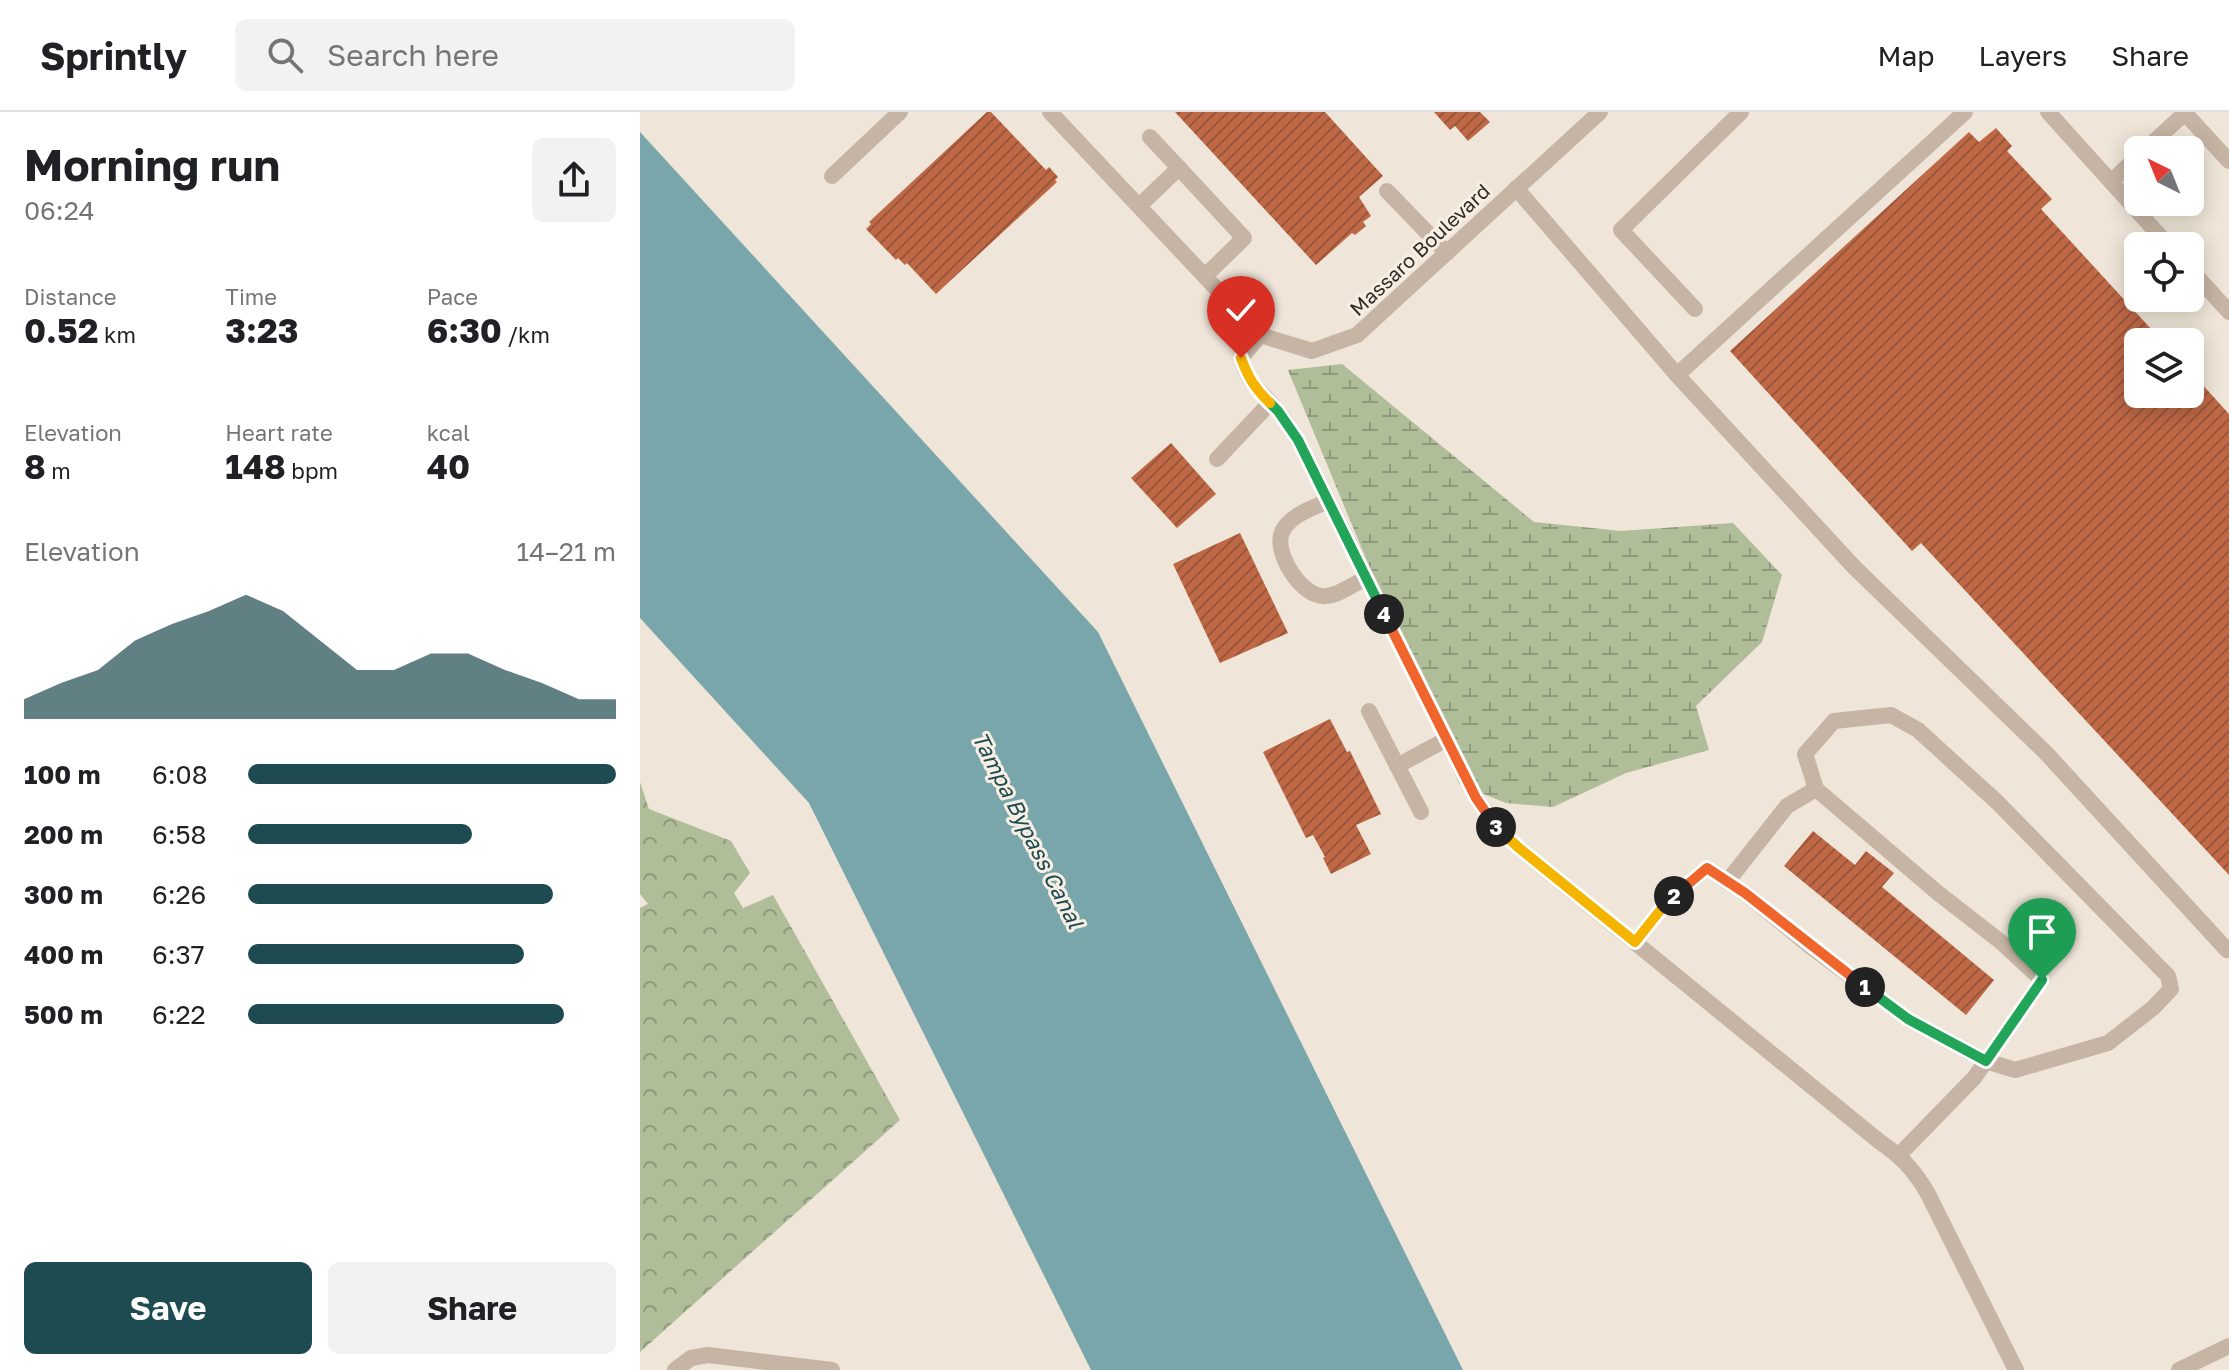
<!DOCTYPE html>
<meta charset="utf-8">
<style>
body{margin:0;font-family:"Golos Text",sans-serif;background:#f2f2f2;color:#202124;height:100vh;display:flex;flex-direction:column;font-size:30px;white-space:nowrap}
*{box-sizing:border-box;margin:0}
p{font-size:26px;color:#757577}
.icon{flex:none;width:44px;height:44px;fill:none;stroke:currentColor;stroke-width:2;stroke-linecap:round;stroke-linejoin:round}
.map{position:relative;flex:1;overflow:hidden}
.sheet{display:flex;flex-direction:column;background:#fff;width:640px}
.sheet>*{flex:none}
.needle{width:52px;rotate:317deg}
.fabs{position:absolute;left:1484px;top:24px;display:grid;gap:16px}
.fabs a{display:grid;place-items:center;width:80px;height:80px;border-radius:12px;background:#fff;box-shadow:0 4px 20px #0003;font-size:40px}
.pin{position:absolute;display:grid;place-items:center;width:68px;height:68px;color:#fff;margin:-82px -34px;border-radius:50% 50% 50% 0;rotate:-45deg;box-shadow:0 0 8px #0007}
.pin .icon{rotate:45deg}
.km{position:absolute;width:40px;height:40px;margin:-20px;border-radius:50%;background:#222;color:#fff;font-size:22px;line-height:40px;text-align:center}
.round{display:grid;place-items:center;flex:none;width:84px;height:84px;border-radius:12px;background:#f2f2f2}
.overview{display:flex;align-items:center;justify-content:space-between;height:136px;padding:0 24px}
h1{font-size:44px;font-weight:700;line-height:60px}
.figures{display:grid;grid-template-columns:repeat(3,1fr);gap:12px;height:136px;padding:8px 24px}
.figures div{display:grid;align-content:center}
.figures b{font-size:34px;font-weight:700}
.figures small{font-size:22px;font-weight:400}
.figures p{font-size:22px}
.chart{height:224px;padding:16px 24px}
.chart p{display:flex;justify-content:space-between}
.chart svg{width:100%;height:144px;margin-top:8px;fill:#1e4b51;opacity:.7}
.button{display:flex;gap:16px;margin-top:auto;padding:16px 24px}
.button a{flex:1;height:92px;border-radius:12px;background:#1e4b51;color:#fff;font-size:32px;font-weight:700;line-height:92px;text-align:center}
.button a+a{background:#f2f2f2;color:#202124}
ul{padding:0 24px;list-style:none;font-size:26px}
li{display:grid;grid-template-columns:128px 96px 1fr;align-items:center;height:60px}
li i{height:20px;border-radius:10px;background:#1e4b51}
header{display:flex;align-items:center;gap:48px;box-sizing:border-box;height:112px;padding:0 40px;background:#fff;border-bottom:2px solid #e0e0e0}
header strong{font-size:38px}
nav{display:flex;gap:44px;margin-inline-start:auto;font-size:28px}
.search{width:560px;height:72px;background:#f2f2f2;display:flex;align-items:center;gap:20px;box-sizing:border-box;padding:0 28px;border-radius:12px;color:#757577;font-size:30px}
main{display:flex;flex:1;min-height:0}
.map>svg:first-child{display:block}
.forest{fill:url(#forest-crowns)}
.wetland{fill:url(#wetland-marsh)}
.water{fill:#79a6aa}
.building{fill:url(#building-hatch)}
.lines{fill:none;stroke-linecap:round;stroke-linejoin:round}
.minor{stroke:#c6b5a5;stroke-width:16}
.split-1-casing{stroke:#fff;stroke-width:16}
.split-2-casing{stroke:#fff;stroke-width:16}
.split-3-casing{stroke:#fff;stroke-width:16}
.split-4-casing{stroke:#fff;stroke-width:16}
.split-5-casing{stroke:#fff;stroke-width:16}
.split-6-casing{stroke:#fff;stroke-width:16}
.split-1{stroke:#22a559;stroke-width:10}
.split-2{stroke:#f0652b;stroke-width:10}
.split-3{stroke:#f5b400;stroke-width:10}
.split-4{stroke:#f0652b;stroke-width:10}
.split-5{stroke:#22a559;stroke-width:10}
.split-6{stroke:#f5b400;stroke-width:10}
.labels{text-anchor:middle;stroke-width:6;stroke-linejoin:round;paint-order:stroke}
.street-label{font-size:20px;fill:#322a26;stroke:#f7efe3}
.water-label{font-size:22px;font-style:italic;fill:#1e4b51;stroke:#f7efe3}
</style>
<header>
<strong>Sprintly</strong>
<div class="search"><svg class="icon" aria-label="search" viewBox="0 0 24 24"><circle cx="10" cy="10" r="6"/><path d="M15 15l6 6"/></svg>Search here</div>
<nav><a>Map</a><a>Layers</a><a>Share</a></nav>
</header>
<main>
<section class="sheet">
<div class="overview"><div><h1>Morning run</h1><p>06:24</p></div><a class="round"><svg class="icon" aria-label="share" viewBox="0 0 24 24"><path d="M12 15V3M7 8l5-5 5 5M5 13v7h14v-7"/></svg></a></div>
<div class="figures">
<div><p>Distance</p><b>0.52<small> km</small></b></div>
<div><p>Time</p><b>3:23</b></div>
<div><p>Pace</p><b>6:30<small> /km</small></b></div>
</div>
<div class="figures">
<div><p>Elevation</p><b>8<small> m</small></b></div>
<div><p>Heart rate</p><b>148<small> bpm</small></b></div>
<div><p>kcal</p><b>40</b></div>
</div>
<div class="chart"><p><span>Elevation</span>14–21 m</p>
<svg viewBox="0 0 160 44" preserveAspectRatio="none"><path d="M0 44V38L10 33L20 29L30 20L40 15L50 11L60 6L70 11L80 20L90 29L100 29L110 24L120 24L130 29L140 33L150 38L160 38V44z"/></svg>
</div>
<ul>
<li><b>100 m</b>6:08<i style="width:100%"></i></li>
<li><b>200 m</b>6:58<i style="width:61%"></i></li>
<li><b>300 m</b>6:26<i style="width:83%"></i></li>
<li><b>400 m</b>6:37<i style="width:75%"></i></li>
<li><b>500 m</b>6:22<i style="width:86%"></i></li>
</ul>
<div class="button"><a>Save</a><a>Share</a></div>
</section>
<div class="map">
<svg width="1589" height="1258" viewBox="0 0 1589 1258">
<defs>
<pattern id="forest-crowns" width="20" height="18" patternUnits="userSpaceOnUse" patternTransform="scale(2)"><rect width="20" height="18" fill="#afbd99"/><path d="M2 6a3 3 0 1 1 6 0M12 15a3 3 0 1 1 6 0" fill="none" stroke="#8f9a7d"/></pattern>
<pattern id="wetland-marsh" width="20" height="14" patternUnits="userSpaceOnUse" patternTransform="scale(2)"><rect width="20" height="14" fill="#afbd99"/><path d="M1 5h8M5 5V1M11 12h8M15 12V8" fill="none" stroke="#8f9a7d"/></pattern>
<pattern id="building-hatch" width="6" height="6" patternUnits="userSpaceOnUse" patternTransform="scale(2)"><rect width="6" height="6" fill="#be6846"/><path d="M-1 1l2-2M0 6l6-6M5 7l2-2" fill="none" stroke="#9b563a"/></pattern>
</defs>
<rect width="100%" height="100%" fill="#efe5d8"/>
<!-- forest -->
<polygon class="forest" points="0,670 9,697 91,729 110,761 94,781 103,796 133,783 260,1008 0,1240 0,796 8,792 0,782"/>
<!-- wetland -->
<polygon class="wetland" points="702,252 894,410 981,419 1093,411 1142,463 1122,530 1056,594 1069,638 986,661 913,695 866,691 819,672 648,258"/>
<!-- water -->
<polygon class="water" points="0,20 458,520 823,1258 451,1258 169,691 0,506"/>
<!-- building -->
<g class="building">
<polygon points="347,0 351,0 406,58 409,55 418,65 415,68 417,70 296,182 267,151 265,153 258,146 256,148 226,117 231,112 229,110"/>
<polygon points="535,0 685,0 743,64 719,85 731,104 723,110 726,114 715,123 712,121 676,153"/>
<polygon points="794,0 840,0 850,10 828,29 815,14 810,18"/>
<polygon points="1356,16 1372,34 1367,39 1412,87 1401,97 1523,230 1498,230 1498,282 1550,282 1550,259 1589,302 1589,763 1281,431 1272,439 1090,239 1329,20 1339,30"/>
<polygon points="531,331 576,382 537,416 491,366"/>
<polygon points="600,421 648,521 580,551 533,452"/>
<polygon points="690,607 707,640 710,639 741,702 716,713 731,742 691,762 683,746 685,745 673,723 666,726 623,640"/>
<polygon points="1173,719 1215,753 1226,739 1254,761 1242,775 1354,868 1326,903 1144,754"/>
</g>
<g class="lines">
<!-- minor -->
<g class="minor">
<polyline points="410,0 620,223 672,239 717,223 960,0"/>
<polyline points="1408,0 1529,134"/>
<polyline points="1544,0 1589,49"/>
<polyline points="510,25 539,56"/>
<polyline points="1505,38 1545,1"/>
<polyline points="192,64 260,0"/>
<polyline points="1471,70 1498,44"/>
<polyline points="876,76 1037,263 1214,455 1406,641 1587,838 1589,837"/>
<polyline points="747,79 807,141"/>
<polyline points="499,94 539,56 604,126 565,164"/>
<polyline points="1550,157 1589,200"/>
<polyline points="1055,197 981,118 1101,0"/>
<path d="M620,223L601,246C611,277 620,277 639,300C646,309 651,319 658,328L836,686C849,705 861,721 879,736L1240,1030C1261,1044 1275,1059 1288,1082L1376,1258"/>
<polyline points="1037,263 1325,0"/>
<polyline points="577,347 630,291"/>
<path d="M688,389C673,396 650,403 642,420C633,440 662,487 686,484C699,483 714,472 726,466"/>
<polyline points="729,599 781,700"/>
<polygon points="1251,603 1278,618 1357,690 1528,864 1531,877 1513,896 1468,931 1375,958 1346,949 1402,868 1361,830 1298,781 1176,677 1165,642 1194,609"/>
<polyline points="757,654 807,627"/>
<polyline points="1087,770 1147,694 1176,677"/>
<polyline points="995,830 1026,791 1067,756 1105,781 1170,834 1268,907 1346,949 1334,966 1259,1043"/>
<polyline points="35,1258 51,1246 68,1243 192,1258"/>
<polyline points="1539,1258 1589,1234"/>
</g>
</g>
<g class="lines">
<!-- split-1 casing -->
<g class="split-1-casing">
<polyline id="split-1" points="1225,875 1268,907 1346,949 1402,868"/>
</g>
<!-- split-2 casing -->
<g class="split-2-casing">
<polyline id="split-2" points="1034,784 1067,756 1105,781 1225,875"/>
</g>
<!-- split-3 casing -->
<g class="split-3-casing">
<polyline id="split-3" points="856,715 879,736 995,830 1026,791 1034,784"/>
</g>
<!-- split-4 casing -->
<g class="split-4-casing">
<polyline id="split-4" points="744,502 836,686 856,715"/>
</g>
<!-- split-5 casing -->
<g class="split-5-casing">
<polyline id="split-5" points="630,291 638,299 658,328 744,502"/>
</g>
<!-- split-6 casing -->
<g class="split-6-casing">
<path id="split-6" d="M601,246C608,265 615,277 630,291"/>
</g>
<!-- split-1 -->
<use href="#split-1" class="split-1"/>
<!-- split-2 -->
<use href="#split-2" class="split-2"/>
<!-- split-3 -->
<use href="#split-3" class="split-3"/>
<!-- split-4 -->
<use href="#split-4" class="split-4"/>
<!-- split-5 -->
<use href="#split-5" class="split-5"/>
<!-- split-6 -->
<use href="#split-6" class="split-6"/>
</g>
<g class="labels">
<!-- street labels -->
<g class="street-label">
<text transform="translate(780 138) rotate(-43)" y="7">Massaro Boulevard</text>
</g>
<!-- water labels -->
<g class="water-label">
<text transform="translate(388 718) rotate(63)" y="8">Tampa Bypass Canal</text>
</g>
</g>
</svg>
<div class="fabs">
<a><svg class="needle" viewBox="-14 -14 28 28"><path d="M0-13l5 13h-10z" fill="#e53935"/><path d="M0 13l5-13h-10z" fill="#757577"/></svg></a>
<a><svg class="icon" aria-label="locate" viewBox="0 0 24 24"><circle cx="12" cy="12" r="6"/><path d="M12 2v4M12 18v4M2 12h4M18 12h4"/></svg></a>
<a><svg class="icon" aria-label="layers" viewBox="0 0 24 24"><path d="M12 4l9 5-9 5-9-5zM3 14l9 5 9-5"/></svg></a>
</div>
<div class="pin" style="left:1402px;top:868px;background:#1e9e55"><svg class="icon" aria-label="arrive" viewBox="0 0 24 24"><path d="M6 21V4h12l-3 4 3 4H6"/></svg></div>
<div class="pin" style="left:601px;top:246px;background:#d93025"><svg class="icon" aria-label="check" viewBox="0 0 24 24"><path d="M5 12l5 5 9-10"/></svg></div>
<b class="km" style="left:1225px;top:875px">1</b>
<b class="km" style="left:1034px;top:784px">2</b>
<b class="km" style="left:856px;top:715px">3</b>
<b class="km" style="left:744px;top:502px">4</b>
</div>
</main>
